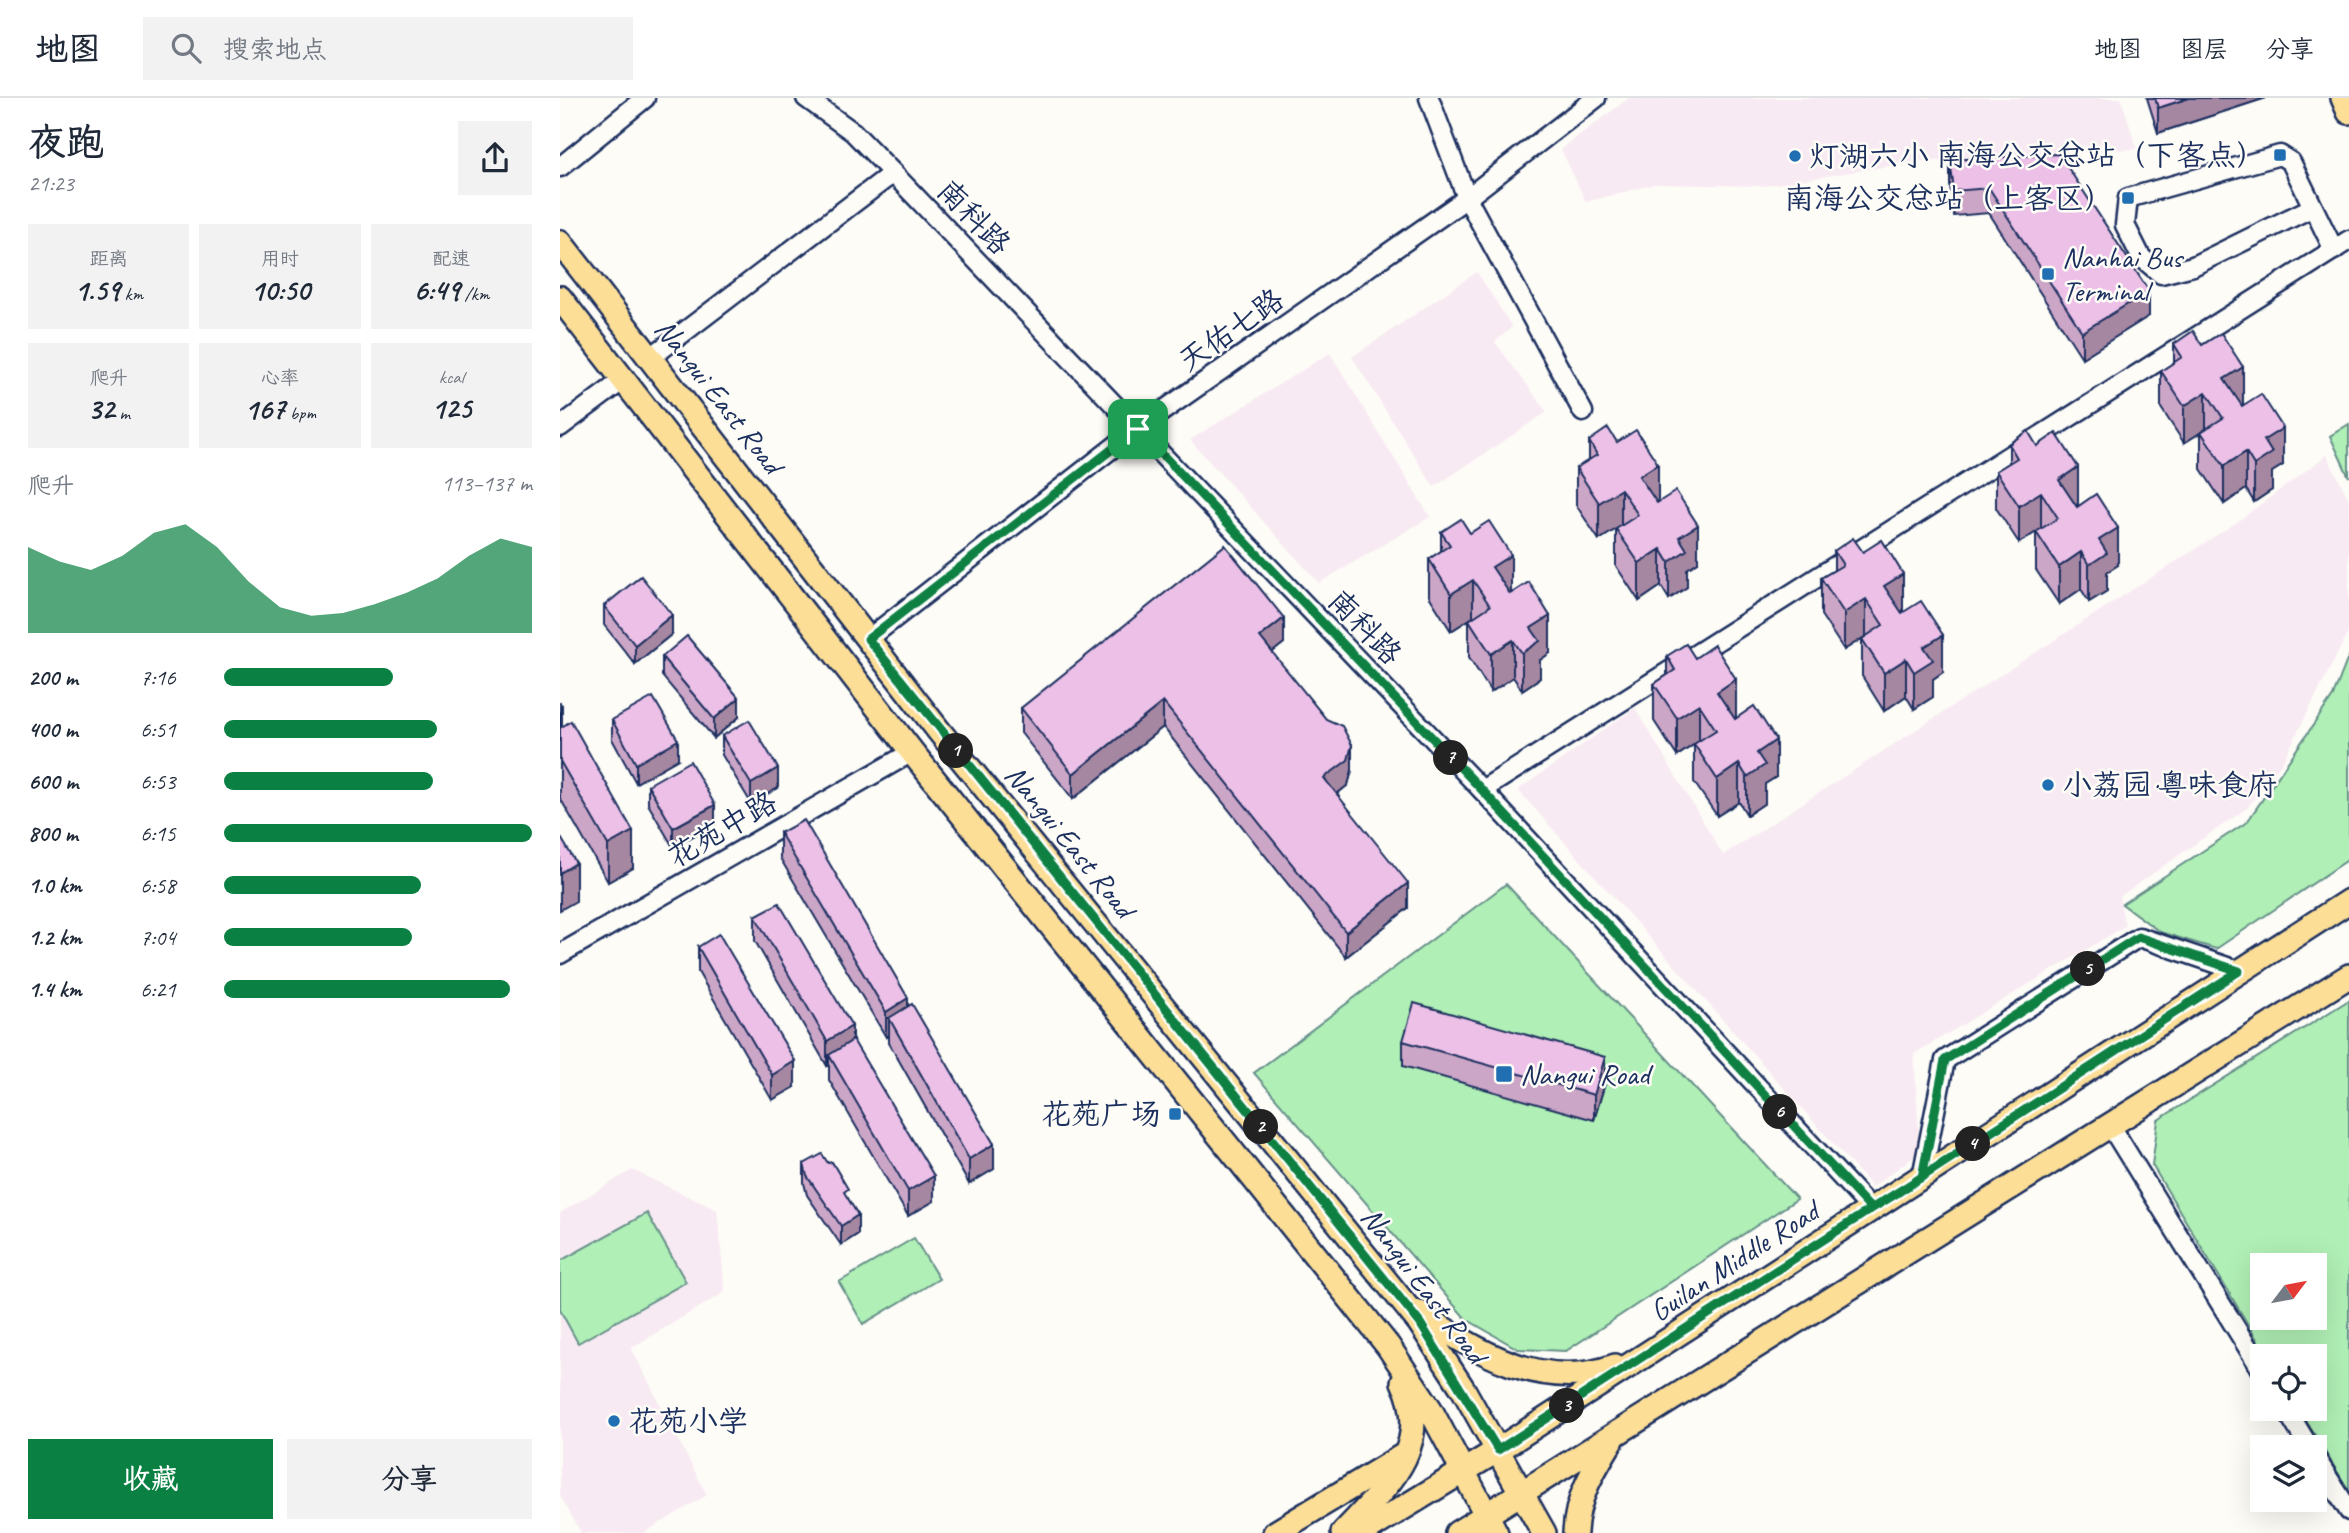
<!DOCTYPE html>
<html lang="zh">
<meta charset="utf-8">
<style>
body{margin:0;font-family:Caveat,"LXGW WenKai TC",sans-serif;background:#f2f2f3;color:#1f2937;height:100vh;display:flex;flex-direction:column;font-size:26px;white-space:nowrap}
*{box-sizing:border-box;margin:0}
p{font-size:23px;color:#747a83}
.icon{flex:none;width:38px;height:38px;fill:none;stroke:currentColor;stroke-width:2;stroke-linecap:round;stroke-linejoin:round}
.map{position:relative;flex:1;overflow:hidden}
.side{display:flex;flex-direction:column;background:#fff;width:560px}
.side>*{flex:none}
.needle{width:46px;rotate:58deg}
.buttons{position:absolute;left:1690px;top:1155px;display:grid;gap:14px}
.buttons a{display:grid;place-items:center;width:77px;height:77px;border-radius:0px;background:#fff;box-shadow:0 7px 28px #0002;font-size:35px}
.pin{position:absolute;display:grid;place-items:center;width:60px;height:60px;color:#fff;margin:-30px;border-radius:14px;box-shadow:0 4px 10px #0006}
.km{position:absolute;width:35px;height:35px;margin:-18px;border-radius:50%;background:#222;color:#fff;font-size:19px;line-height:35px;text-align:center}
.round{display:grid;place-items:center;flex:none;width:74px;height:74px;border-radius:0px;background:#f2f2f3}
.head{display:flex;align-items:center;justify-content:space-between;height:119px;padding:0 28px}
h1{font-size:38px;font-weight:700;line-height:52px}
.metrics{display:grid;grid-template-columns:repeat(3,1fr);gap:10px;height:119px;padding:7px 28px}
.metrics div{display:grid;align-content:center;border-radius:0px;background:#f2f2f3;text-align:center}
.metrics b{font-size:30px;font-weight:700}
.metrics small{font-size:19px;font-weight:400}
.metrics p{font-size:19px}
.chart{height:196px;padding:14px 28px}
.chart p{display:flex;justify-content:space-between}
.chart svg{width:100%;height:126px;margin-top:7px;fill:#0b8043;opacity:.7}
.button{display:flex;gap:14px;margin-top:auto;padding:14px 28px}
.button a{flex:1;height:80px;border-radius:0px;background:#0b8043;color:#fff;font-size:28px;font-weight:700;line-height:80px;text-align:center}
.button a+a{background:#f2f2f3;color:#1f2937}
ul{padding:0 28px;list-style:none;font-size:23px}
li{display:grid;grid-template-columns:112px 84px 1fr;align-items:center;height:52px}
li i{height:18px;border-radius:9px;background:#0b8043}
header{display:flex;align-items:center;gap:42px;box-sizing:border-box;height:98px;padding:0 35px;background:#fff;border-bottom:2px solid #e0e1e3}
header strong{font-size:33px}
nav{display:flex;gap:38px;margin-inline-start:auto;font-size:24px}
.search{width:490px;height:63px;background:#f2f2f3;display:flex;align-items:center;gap:18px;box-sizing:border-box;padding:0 24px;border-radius:0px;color:#747a83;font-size:26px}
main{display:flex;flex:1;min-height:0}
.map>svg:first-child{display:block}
.built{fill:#f8eaf2}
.green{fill:#b0efb5;stroke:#668f8a;stroke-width:2;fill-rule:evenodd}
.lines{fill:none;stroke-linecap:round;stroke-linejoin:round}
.minor-casing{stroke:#1b2f5e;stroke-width:23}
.major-casing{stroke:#1b2f5e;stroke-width:28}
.minor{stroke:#fdfcf7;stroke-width:18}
.major{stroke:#fcde96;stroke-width:23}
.wall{fill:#cca6c7;stroke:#1b2f5e;stroke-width:2}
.shaded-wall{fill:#a687a2;stroke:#1b2f5e;stroke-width:2}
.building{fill:#edc1e7;stroke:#1b2f5e;stroke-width:2}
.route-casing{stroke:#fff;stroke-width:14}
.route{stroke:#0b8043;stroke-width:9}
.poi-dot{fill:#1f6fb2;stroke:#fdfcf7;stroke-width:2.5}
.labels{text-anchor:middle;stroke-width:5;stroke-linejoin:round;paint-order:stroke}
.poi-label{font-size:30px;fill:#1b2f5e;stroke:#fdfcf7;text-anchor:start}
.street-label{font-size:30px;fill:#1b2f5e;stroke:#fdfcf7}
</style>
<header>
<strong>地图</strong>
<div class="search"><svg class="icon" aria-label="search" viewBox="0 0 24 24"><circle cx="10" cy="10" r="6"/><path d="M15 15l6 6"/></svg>搜索地点</div>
<nav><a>地图</a><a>图层</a><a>分享</a></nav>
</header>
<main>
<section class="side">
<div class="head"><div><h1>夜跑</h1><p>21:23</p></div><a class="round"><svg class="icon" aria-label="share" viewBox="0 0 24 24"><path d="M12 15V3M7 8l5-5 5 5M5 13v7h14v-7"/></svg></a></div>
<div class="metrics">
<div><p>距离</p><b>1.59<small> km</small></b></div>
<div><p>用时</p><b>10:50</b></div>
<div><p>配速</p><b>6:49<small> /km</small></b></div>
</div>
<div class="metrics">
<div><p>爬升</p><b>32<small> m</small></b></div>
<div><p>心率</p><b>167<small> bpm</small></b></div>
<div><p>kcal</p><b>125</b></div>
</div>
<div class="chart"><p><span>爬升</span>113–137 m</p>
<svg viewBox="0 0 160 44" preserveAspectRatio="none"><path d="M0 44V14L10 19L20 22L30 17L40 9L50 6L60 14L70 26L80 35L90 38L100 37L110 34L120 30L130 25L140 17L150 11L160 14V44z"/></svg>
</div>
<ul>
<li><b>200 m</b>7:16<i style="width:55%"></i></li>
<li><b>400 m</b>6:51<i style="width:69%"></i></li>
<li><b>600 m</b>6:53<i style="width:68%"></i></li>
<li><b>800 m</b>6:15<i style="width:100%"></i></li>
<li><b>1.0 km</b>6:58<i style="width:64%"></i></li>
<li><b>1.2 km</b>7:04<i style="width:61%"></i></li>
<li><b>1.4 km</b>6:21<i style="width:93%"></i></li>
</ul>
<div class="button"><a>收藏</a><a>分享</a></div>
</section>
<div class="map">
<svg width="1789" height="1435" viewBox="0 0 1789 1435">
<rect width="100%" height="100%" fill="#fdfcf7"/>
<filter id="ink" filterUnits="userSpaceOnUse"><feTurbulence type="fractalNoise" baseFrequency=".0143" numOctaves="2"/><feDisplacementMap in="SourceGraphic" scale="14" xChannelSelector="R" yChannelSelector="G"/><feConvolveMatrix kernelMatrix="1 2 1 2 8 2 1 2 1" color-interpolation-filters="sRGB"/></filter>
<g filter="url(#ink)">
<!-- built -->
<g class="built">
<polygon points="1069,0 1561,0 1577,51 1353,64 1203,88 1094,86 1026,104 1001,51"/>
<polygon points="917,174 952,229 935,244 987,314 874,389 792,259"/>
<polygon points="770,255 870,419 759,485 630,342"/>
<polygon points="1767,357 1789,402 1789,533 1723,663 1687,710 1559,799 1565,828 1354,956 1360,1054 1312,1089 958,692 1075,610 1163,757 1677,424"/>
<polygon points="72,1072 157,1112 165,1194 71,1250 147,1397 84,1435 21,1435 0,1397 0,1115"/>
</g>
<!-- green -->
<g class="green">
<polygon points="1789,326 1789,379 1770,338"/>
<polygon points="1789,557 1789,761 1656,851 1600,834 1562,806 1687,724 1773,598"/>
<polygon points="946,786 1237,1101 1006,1253 958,1251 906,1221 694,975"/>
<path d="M1789,902V1393L1739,1311H1755V1258H1707L1592,1067L1598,1022ZM1755,1167V1220H1703V1167Z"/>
<polygon points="87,1115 126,1184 18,1245 0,1212 0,1163"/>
<polygon points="354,1140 379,1181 303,1226 279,1184"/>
</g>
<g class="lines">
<!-- minor casing -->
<g class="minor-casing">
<g id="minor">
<polyline points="246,0 293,34 333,75 922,692 1311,1111"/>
<polyline points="869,0 907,100 1023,314"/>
<polyline points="0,69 85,0"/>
<polyline points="1751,110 1633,168 1601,176 1581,159 1565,127 1568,100 1720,57 1731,64 1774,152"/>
<polyline points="90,260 333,75"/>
<polyline points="0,329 63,282"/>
<polyline points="308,541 577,331 907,100 1036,0"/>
<polyline points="922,692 1789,142"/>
<polyline points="0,856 352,654"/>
<polyline points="1550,1027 1703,1274"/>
<polyline points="1362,1079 1385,962 1579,839 1679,873"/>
<polyline points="1726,1311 1749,1349"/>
<polyline points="1755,1359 1789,1413"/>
</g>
</g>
<!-- major casing -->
<g class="major-casing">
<g id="major">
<polyline points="1783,0 1789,14"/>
<polyline points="0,144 379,633 860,1225 903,1291 984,1435"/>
<polyline points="0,200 352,654 828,1248 870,1311 936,1435"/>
<path d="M858,1214C915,1253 983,1295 1055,1268"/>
<polyline points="715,1435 844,1357"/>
<path d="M783,1435C824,1391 875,1349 843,1284"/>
<polyline points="802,1435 938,1352 1789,803"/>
<polyline points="897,1435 1789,878"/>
<path d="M1015,1435C1016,1400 1034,1371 1052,1342"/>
</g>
</g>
<!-- minor -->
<use href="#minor" class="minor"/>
<!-- major -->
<use href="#major" class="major"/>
</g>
<!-- wall -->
<g class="wall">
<polygon points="1587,0 1706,0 1598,35"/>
<polygon points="1499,56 1589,218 1522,260 1429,115 1394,118 1390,87 1390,62"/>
<polygon points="1614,246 1683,306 1681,307 1723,367 1712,374 1712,392 1694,404 1686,391 1664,406 1641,371 1641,334 1646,331 1624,345 1601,310 1601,273 1614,265"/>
<polygon points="1029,343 1098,403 1096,404 1138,464 1127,471 1127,489 1109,501 1101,488 1079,503 1056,468 1056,431 1061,428 1039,442 1016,407 1016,370 1029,362"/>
<polygon points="1449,346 1518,406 1516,408 1558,467 1547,474 1547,493 1529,504 1521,491 1499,506 1476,472 1476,434 1481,431 1459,445 1436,410 1436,373 1449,365"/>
<polygon points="881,434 951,494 949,495 990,555 980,562 980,580 962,592 953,579 931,594 909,559 909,522 913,519 891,533 869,498 869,461 881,453"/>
<polygon points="1274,453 1343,513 1342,514 1383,574 1373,581 1373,599 1354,611 1346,598 1324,613 1302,578 1302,541 1306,538 1284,552 1261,517 1261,480 1274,472"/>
<polygon points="44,508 112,536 75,566 44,527"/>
<polygon points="724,545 712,554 792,672 788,687 777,696 848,810 786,859 603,629 513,701 461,635 461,610"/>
<polygon points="1107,558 1176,619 1174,620 1216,679 1205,686 1205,705 1187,717 1179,704 1157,718 1134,684 1134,646 1139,643 1117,658 1094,623 1094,586 1107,577"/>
<polygon points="102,559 179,619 154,640 102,578"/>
<polygon points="0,604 2,629 73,770 48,784 0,700"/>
<polygon points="52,622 118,661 76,685 52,641"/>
<polygon points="162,638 218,690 191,705 162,657"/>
<polygon points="88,687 155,726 113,749 88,706"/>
<polygon points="220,735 348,908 434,1071 409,1086 329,945 329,937 326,939 220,760"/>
<polygon points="195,818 292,943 374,1103 348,1118 269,982 269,967 267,968 195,843"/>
<polygon points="138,849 235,989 212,1002 138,874"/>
<polygon points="843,943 1045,985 1034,1022 843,968"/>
<polygon points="244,1066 288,1100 298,1136 281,1147 247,1097 244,1085"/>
</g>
<!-- shaded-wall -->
<g class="shaded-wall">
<polygon points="1629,0 1706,0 1598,35 1598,10"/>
<polygon points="1589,193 1589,218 1522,260 1522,234"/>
<polygon points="1683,269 1683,306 1664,319 1664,281"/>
<polygon points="1646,294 1646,331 1624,345 1624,308"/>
<polygon points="1723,330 1723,367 1712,374 1712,392 1694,404 1694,367 1704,342"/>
<polygon points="1686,354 1686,391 1664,406 1664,368"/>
<polygon points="1098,366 1098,403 1079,416 1079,378"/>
<polygon points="1518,369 1518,406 1499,419 1499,382"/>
<polygon points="1061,391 1061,428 1039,442 1039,405"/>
<polygon points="1481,394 1481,431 1459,445 1459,408"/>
<polygon points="1138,427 1138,464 1127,471 1127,489 1109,501 1109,464 1119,439"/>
<polygon points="1558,430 1558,467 1547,474 1547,493 1529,504 1529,467 1539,442"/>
<polygon points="1101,451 1101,488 1079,503 1079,465"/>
<polygon points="1521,454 1521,491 1499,506 1499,469"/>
<polygon points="951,457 951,494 932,506 932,469"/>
<polygon points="1343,476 1343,513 1324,526 1324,488"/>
<polygon points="913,482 913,519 891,533 891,496"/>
<polygon points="1306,501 1306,538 1284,552 1284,515"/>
<polygon points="112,517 112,536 75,566 75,547"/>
<polygon points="990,518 990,555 980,562 980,580 962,592 962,555 971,530"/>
<polygon points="724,520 724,545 700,564 700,539"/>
<polygon points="1383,537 1383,574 1373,581 1373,599 1354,611 1354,574 1364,549"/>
<polygon points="953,542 953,579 931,594 931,556"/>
<polygon points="1346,561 1346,598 1324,613 1324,575"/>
<polygon points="1176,581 1176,619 1157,631 1157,594"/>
<polygon points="179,600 179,619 154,640 154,621"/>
<polygon points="603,604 603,629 513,701 513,676"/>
<polygon points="1139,606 1139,643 1117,658 1117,620"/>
<polygon points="2,607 2,645 0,646 0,608"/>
<polygon points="118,642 118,661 76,685 76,666"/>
<polygon points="1216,642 1216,679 1205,686 1205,705 1187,717 1187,679 1197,655"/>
<polygon points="792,647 792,672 788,687 764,706 764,680"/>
<polygon points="1179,666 1179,704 1157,718 1157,681"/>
<polygon points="218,670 218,690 191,705 191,686"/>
<polygon points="155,707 155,726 113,749 113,730"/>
<polygon points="73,733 73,770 48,784 48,747"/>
<polygon points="16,765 16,803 0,812 0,775"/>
<polygon points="848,785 848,810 786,859 786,834"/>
<polygon points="348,900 348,925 329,920 329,937 326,939 326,914"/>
<polygon points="292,928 292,954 269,957 269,967 267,968 267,943"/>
<polygon points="1045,959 1045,985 1034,1022 1034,997"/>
<polygon points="235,963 235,989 212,1002 212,977"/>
<polygon points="434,1046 434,1071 409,1086 409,1061"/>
<polygon points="374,1078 374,1103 348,1118 348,1093"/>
<polygon points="298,1117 298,1136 281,1147 281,1128"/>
</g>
<!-- building -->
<g class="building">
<polygon points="1595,0 1629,0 1598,10"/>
<polygon points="1499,56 1589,193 1522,234 1429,90 1394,93 1390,62"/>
<polygon points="1633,233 1642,247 1661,235 1683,269 1664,281 1682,308 1701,296 1723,330 1704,342 1712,355 1694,367 1686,354 1664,368 1641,334 1663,320 1646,294 1624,308 1601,273 1622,259 1614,246"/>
<polygon points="1048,330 1057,344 1076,332 1098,366 1079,378 1097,405 1116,393 1138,427 1119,439 1127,452 1109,464 1101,451 1079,465 1056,431 1078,417 1061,391 1039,405 1016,370 1037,357 1029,343"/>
<polygon points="1468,333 1477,348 1496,335 1518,369 1499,382 1517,409 1536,396 1558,430 1539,442 1547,455 1529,467 1521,454 1499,469 1476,434 1498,420 1481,394 1459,408 1436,373 1457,360 1449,346"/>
<polygon points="901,421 910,435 929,423 951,457 932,469 950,496 969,484 990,518 971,530 980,543 962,555 953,542 931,556 909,522 930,508 913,482 891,496 869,461 890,447 881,434"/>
<polygon points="1293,440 1303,454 1322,442 1343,476 1324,488 1342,515 1361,503 1383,537 1364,549 1373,562 1354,574 1346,561 1324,575 1302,541 1323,527 1306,501 1284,515 1261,480 1283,467 1274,453"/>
<polygon points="665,447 724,520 700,539 766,621 782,628 792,647 788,662 764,680 848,785 786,834 603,604 513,676 461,610"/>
<polygon points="81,478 112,517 75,547 44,508"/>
<polygon points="127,538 179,600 154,621 102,559"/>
<polygon points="1126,546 1135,560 1154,547 1176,581 1157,594 1175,621 1194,608 1216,642 1197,655 1205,667 1187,679 1179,666 1157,681 1134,646 1156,632 1139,606 1117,620 1094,586 1115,572 1107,558"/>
<polygon points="93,599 118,642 76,666 52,622"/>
<polygon points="189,622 218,670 191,686 162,638"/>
<polygon points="11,623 73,733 48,747 0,663 0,630"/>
<polygon points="130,663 155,707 113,730 88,687"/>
<polygon points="244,722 348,900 326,914 220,735"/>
<polygon points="0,738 16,765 0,775"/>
<polygon points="219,805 292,928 267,943 195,818"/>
<polygon points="159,836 235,963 212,977 138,849"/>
<polygon points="854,905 1045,959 1034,997 843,943"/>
<polygon points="352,906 434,1046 409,1061 329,920"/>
<polygon points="293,942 374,1078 348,1093 269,957"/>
<polygon points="262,1056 268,1065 272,1064 288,1091 284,1094 298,1117 281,1128 247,1078 244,1066"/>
</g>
</g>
<g class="lines" filter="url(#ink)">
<!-- route casing -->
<g class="route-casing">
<polyline id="route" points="578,331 308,541 860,1225 938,1352 1311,1111 1334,1097 1679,873 1578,839 1385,962 1362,1079 1311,1111 922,692 578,331"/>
</g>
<!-- route -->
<use href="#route" class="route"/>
</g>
<!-- markers -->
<g class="poi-dot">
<rect x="1713" y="50" width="14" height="14" rx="3.5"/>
<circle cx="1235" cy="58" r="7"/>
<rect x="1561" y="93" width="14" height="14" rx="3.5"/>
<rect x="1481" y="169" width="14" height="14" rx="3.5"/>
<circle cx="1488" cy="687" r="7"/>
<rect x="935" y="967" width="18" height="18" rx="3.5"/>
<rect x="608" y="1009" width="14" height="14" rx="3.5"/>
<circle cx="54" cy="1323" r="7"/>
</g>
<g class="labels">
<!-- poi labels -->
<g class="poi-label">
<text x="1706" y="67" text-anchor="end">南海公交总站（下客点）</text>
<text x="1249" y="68">灯湖六小</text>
<text x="1554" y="110" text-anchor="end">南海公交总站（上客区）</text>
<text x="1502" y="169">Nanhai Bus<tspan x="1502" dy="34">Terminal</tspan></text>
<text x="1502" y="697">小荔园·粤味食府</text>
<text x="960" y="986">Nangui Road</text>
<text x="601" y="1026" text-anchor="end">花苑广场</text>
<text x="68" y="1333">花苑小学</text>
</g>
<!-- street labels -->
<g class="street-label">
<text transform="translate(414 119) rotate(46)" y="10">南科路</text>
<text transform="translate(671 232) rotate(-35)" y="10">天佑七路</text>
<text transform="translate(159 298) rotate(52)" y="10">Nangui East Road</text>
<text transform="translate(805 529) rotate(46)" y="10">南科路</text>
<text transform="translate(162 731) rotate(-30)" y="10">花苑中路</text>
<text transform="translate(510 743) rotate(51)" y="10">Nangui East Road</text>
<text transform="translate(1174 1163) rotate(-33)" y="10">Guilan Middle Road</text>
<text transform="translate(864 1187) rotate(53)" y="10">Nangui East Road</text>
</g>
</g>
</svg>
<div class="buttons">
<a><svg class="needle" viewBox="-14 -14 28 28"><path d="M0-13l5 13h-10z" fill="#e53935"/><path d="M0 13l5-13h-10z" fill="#747a83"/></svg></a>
<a><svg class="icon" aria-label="locate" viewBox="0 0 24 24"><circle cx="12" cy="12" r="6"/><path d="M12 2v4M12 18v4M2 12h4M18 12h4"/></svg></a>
<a><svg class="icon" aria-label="layers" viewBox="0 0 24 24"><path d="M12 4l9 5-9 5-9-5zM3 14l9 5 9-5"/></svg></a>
</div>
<div class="pin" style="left:578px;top:331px;background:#1e9e55"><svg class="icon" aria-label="arrive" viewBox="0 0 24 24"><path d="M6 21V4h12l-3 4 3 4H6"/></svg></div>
<b class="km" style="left:396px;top:653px">1</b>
<b class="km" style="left:701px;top:1029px">2</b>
<b class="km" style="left:1007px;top:1308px">3</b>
<b class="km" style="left:1413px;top:1046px">4</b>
<b class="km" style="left:1528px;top:871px">5</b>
<b class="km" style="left:1220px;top:1014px">6</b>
<b class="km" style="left:891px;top:660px">7</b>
</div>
</main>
